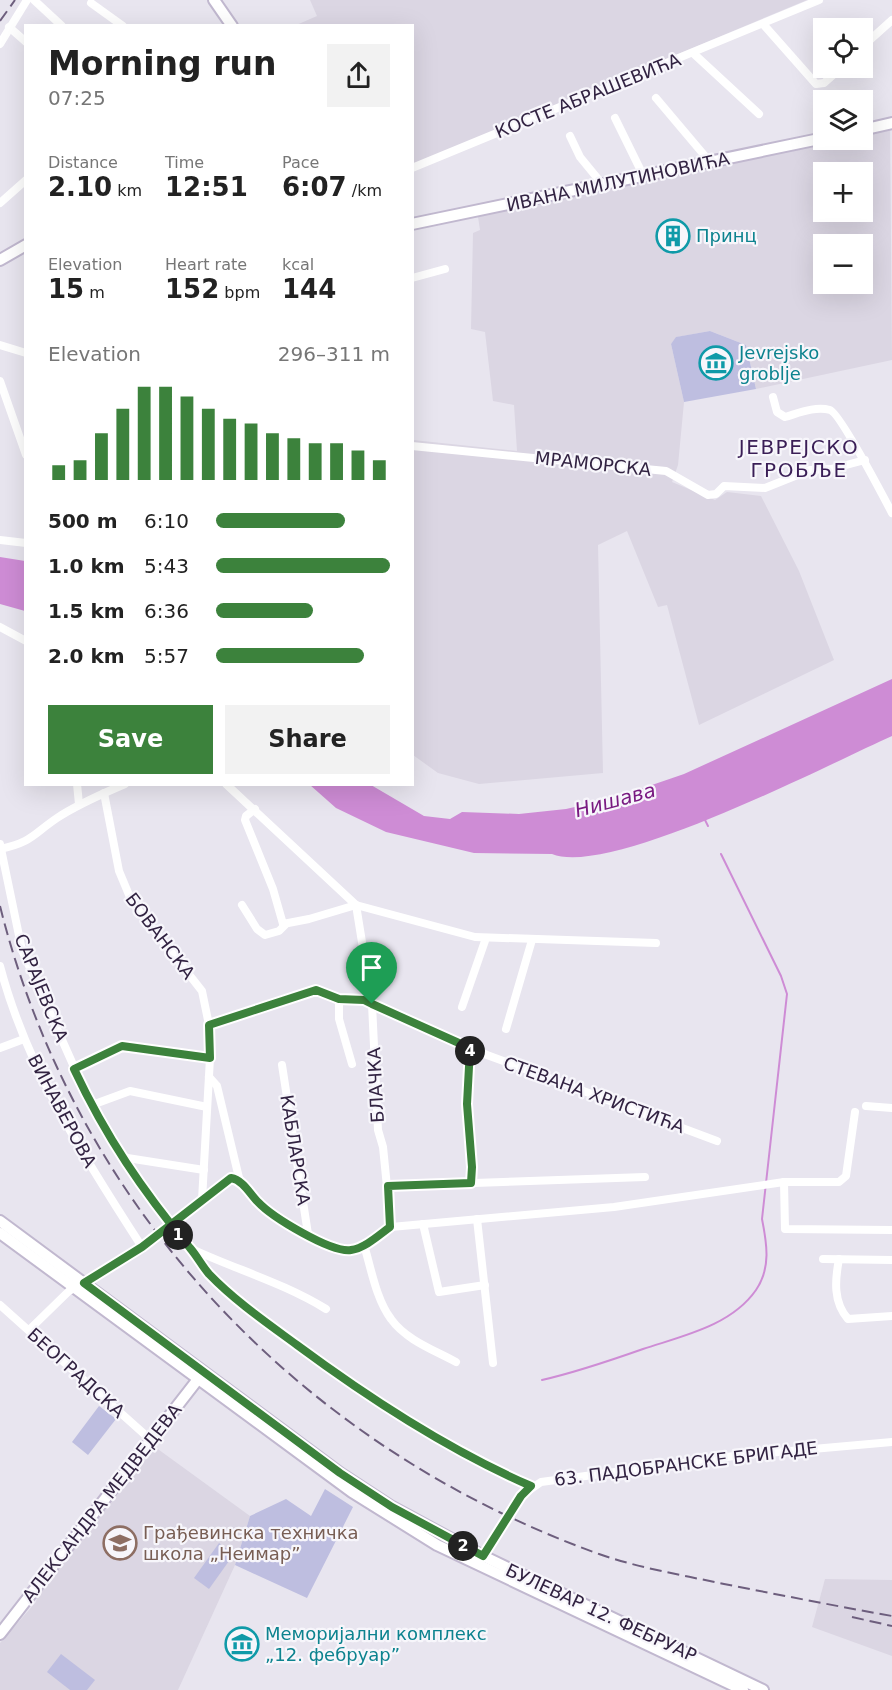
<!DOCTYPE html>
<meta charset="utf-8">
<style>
body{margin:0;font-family:"DejaVu Sans",sans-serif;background:#f2f2f2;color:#222;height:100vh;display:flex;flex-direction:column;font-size:22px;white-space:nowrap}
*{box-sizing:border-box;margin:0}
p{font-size:20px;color:#767676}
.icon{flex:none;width:33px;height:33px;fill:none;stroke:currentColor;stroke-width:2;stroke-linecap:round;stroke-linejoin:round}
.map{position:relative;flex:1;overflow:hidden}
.side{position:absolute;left:24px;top:24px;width:390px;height:762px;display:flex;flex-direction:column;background:#fff;border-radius:0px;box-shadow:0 6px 24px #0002}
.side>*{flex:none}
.buttons{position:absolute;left:813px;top:18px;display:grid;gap:12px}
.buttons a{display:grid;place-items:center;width:60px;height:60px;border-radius:0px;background:#fff;box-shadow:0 6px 24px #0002;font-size:30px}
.pin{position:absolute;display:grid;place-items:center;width:51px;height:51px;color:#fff;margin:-62px -26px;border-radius:50% 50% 50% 0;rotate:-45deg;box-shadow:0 0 6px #0007}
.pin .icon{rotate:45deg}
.km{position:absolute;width:30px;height:30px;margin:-15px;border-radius:50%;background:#222;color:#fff;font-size:16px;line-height:30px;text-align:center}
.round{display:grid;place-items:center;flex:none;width:63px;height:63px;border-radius:0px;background:#f2f2f2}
.head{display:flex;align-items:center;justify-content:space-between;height:102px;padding:0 24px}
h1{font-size:33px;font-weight:700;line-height:45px}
.metrics{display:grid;grid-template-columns:repeat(3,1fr);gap:9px;height:102px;padding:6px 24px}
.metrics div{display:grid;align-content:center}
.metrics b{font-size:26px;font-weight:700}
.metrics small{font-size:16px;font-weight:400}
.metrics p{font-size:16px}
.chart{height:168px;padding:12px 24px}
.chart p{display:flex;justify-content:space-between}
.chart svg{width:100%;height:108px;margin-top:6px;stroke:#3c823c;stroke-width:6}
.primary-button{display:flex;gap:12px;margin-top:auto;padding:12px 24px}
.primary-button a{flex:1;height:69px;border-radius:0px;background:#3c823c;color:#fff;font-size:24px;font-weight:700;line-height:69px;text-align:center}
.primary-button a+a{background:#f2f2f2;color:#222}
ul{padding:0 24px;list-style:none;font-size:20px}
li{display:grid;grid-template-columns:96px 72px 1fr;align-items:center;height:45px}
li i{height:15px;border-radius:8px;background:#3c823c}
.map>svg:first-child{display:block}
.built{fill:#dbd6e3;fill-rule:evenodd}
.green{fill:#bebee0}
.water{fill:#ce8cd5}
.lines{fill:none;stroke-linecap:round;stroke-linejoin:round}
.stream{stroke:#ce8cd5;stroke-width:2}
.secondary-casing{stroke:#c1b8cf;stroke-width:14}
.street{stroke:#fff;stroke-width:8}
.secondary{stroke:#fff;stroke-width:10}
.rail{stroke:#6d5e7d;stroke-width:2;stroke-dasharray:12 6;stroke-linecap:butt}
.route-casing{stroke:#fff;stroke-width:12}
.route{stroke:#3c823c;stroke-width:8}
.labels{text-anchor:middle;stroke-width:4.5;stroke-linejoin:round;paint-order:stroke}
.street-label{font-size:18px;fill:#322342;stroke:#f7f6fb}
.culture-label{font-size:18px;fill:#0d838f;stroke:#f7f6fb;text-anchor:start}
.education-label{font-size:18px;fill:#785e54;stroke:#f7f6fb;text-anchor:start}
.neighbourhood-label{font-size:20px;letter-spacing:1.5px;fill:#3a1e56;stroke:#f7f6fb}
.water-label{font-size:20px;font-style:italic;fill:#791a81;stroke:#f7f6fb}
</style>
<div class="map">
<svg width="892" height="1690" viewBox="0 0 892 1690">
<rect width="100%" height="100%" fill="#e8e5ef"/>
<!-- built -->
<g class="built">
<polygon points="310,0 807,0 413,165 412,26 294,26 317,16"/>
<path d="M890,121L892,360L756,389L746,345L710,331L677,337L671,344L684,402L678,465L672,482L715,500L727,492L761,496L799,571L834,660L699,725L667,605L658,607L627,531L598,545L603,773L479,784L438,773L413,755V440L517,451L514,405L493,401L485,332L471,329L473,233L480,230L476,204L823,135L824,140H862L863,127ZM824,172H862V212H824ZM824,244H862V284H824Z"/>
<polygon points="155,1447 250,1516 235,1565 178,1690 0,1690 0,1643 36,1602 37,1596"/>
<polygon points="825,1579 892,1580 892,1656 812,1627"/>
</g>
<!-- green -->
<g class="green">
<polygon points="710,331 746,345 756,389 684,402 671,344 676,337"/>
<polygon points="99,1406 116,1419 88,1455 72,1442"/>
<polygon points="325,1489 353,1507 307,1598 235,1565 250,1516 286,1499 311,1516"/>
<polygon points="219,1543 234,1554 209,1589 194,1578"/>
<polygon points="61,1654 95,1680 87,1690 70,1690 47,1672"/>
</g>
<!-- water -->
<g class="water">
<polygon points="0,557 25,561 25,611 0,604"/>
<path d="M892,679V736C829,764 610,878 552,854L474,853L386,832L336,808L310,785H371L424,816L450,819L462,812L519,814L566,809L614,798L684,774Z"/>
</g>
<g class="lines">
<!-- stream -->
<g class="stream">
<polyline points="704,818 708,826"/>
<path d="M542,1380C577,1372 609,1361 643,1349C682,1336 731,1326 756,1290C771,1268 767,1244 762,1219L787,994L781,976L721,854"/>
</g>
<!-- secondary casing -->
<g class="secondary-casing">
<g id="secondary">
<polyline points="214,0 232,26"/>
<polyline points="862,130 892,123"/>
<polyline points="412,224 824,138"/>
<polyline points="0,260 26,245"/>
<polyline points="0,1221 340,1473 392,1507 483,1556 763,1690"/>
<polyline points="0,1233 352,1492 437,1545 743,1690"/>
<polyline points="0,1634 202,1374"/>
</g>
</g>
<!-- street -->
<g class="street">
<polyline points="34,0 62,26"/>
<polyline points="91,3 123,26"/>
<polyline points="763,24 816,84 824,83 841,68"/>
<polyline points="9,27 26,42"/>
<polyline points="0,44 27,0"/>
<polyline points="862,47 892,20"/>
<polyline points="693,53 759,114"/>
<polyline points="656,98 710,162"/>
<polyline points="615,118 644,177"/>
<polyline points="570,136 580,157 603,185"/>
<polyline points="412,168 819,0"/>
<polyline points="0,203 26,180"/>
<polyline points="412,278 445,269"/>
<polyline points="0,345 26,353"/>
<polyline points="0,381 26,455"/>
<path d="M773,397L777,412L785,417C799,413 815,406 830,410C840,413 884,498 892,513"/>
<polyline points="412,446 666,471 708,495 716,494 724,486 765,488 810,470 831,469 865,460"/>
<polyline points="0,540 26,543"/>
<polyline points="0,627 26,641"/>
<polyline points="77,784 79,804"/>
<polyline points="226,784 356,905 372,1004 378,1130 383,1147 391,1227"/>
<polyline points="104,793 119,871 132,902 202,991 209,1025 210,1058 202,1200"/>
<polyline points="255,809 246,816 245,820 273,889 283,924 309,919 356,905"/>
<polyline points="0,844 22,950 83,1087 106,1131 146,1193 206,1271 272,1327 366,1394 411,1423 531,1486"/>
<path d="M0,849C32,842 32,835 57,818C78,804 102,794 125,784"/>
<polyline points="242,905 257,929 265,935 279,931 285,925"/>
<polyline points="356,905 475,937 656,943"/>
<path d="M0,966C27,1069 85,1159 142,1247"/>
<polyline points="339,999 339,1019 352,1064"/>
<polyline points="462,1007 486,938"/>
<polyline points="209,1025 319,990 339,999 364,1000 487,1055 717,1141"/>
<polyline points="506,1029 532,940"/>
<polyline points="0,1048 24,1039"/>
<polyline points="470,1048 467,1104 472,1167 471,1183"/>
<polyline points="282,1065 308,1234"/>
<polyline points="74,1069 122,1046 210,1058"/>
<polyline points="209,1077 217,1086 240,1182"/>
<polyline points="92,1105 130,1091 207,1107"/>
<polyline points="866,1106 892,1108"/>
<polyline points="121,1157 204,1170"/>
<polyline points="784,1182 785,1229 892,1230"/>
<polyline points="388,1186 645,1177"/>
<polyline points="477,1219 493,1363"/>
<polyline points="423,1224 439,1292 485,1285"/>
<polyline points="391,1227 614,1207 784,1182 839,1182 846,1176 855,1112"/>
<path d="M364,1245C371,1268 376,1299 391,1319C406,1340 434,1350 456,1362"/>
<path d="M192,1249C237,1270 284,1283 326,1309"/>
<polyline points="823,1259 892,1260"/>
<path d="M839,1259C835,1280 833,1302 848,1319L892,1316"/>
<polyline points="0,1305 152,1441"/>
<path d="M29,1330L69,1291L142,1247L231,1178C243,1180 250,1194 258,1202C272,1217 331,1253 351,1250C365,1247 379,1235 391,1227"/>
<polyline points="480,1560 521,1496 541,1482 734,1456 892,1442"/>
</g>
<!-- secondary -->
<use href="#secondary" class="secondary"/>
<!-- rail -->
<g class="rail">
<polyline points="0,21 15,0"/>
<path d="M0,906C76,1211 305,1449 599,1554C639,1568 682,1575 724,1584C780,1595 836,1606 892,1616"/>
<polyline points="852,1617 892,1626"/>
</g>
</g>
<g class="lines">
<!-- route casing -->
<g class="route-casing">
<path id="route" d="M372,1004L364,1000L339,999L316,990L209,1025L210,1058L122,1046L74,1069C106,1137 142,1190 190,1248C197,1256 202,1266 209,1274C235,1301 267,1323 297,1345C370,1399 448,1450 531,1486L521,1496L483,1556L392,1507L340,1473L84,1283L142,1247L231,1178C243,1180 250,1194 258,1202C272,1217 331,1253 351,1250C365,1248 379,1235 390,1227L388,1186L471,1183L472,1167L467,1104L470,1048L372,1004"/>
</g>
<!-- route -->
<use href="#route" class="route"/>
</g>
<!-- icons -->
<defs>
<g id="building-ring" transform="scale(1.725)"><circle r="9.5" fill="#f7f6fb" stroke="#0f9aa8" stroke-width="1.5"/><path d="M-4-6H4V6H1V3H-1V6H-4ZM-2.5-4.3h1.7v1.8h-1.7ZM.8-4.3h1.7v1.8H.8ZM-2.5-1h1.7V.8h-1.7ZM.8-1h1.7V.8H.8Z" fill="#0f9aa8"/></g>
<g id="museum-ring" transform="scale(1.725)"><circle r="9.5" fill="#f7f6fb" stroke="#0f9aa8" stroke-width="1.5"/><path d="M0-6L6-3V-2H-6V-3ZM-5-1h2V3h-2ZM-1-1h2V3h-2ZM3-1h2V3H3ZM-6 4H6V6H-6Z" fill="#0f9aa8"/></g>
<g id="school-ring" transform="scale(1.725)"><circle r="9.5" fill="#f7f6fb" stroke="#8d6e63" stroke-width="1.5"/><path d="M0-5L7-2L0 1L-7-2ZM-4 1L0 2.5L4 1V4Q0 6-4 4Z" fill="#8d6e63"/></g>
</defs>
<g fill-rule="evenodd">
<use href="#building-ring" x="673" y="236"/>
<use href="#museum-ring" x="716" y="363"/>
<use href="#school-ring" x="120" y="1543"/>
<use href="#museum-ring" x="242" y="1644"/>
</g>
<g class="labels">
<!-- street labels -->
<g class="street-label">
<text transform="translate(588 96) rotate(-22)" y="6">КОСТЕ АБРАШЕВИЋА</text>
<text transform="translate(618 182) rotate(-12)" y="6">ИВАНА МИЛУТИНОВИЋА</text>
<text transform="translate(593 464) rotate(6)" y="6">МРАМОРСКА</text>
<text transform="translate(160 936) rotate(53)" y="6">БОВАНСКА</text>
<text transform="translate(41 988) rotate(68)" y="6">САРАЈЕВСКА</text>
<text transform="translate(376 1085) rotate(-93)" y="6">БЛАЧКА</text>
<text transform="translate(594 1095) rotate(20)" y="6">СТЕВАНА ХРИСТИЋА</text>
<text transform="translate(62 1111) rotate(62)" y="6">ВИНАВЕРОВА</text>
<text transform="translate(295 1150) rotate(81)" y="6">КАБЛАРСКА</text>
<text transform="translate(76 1373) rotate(42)" y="6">БЕОГРАДСКА</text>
<text transform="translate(686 1464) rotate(-7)" y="6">63. ПАДОБРАНСКЕ БРИГАДЕ</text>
<text transform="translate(102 1503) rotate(-52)" y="6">АЛЕКСАНДРА МЕДВЕДЕВА</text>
<text transform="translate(601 1613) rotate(25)" y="6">БУЛЕВАР 12. ФЕБРУАР</text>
</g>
<!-- culture labels -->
<g class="culture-label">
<text x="696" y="242">Принц</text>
<text x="739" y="359">Jevrejsko<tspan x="739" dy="21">groblje</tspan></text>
<text x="265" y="1640">Меморијални комплекс<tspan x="265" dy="21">„12. фебруар”</tspan></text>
</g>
<!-- education labels -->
<g class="education-label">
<text x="143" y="1539">Грађевинска техничка<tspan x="143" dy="21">школа „Неимар”</tspan></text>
</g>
<!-- neighbourhood labels -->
<g class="neighbourhood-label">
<text x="799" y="454">ЈЕВРЕЈСКО<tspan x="799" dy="23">ГРОБЉЕ</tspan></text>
</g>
<!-- water labels -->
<g class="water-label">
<text transform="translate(615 800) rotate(-15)" y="7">Нишава</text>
</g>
</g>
</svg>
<div class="buttons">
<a><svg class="icon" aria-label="locate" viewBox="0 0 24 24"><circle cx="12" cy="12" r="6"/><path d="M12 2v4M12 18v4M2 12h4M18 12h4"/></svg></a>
<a><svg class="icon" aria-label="layers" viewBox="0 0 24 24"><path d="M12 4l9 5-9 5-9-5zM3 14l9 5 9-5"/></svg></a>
<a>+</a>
<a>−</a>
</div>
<div class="pin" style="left:372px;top:1004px;background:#1e9e55"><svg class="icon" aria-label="arrive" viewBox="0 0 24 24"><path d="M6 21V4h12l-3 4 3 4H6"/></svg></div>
<b class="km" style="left:178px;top:1235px">1</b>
<b class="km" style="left:463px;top:1546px">2</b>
<b class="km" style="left:470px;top:1051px">4</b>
<section class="side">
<div class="head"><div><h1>Morning run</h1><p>07:25</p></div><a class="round"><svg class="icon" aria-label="share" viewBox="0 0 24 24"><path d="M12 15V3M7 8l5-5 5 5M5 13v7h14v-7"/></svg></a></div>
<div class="metrics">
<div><p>Distance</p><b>2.10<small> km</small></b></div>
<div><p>Time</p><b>12:51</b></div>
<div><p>Pace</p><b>6:07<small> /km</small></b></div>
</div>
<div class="metrics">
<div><p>Elevation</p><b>15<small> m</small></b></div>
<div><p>Heart rate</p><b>152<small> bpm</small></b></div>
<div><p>kcal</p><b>144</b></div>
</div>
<div class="chart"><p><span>Elevation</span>296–311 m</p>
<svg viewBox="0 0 160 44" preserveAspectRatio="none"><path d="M5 44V38M15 44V36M25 44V25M35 44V15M45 44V6M55 44V6M65 44V10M75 44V15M85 44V19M95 44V21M105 44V25M115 44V27M125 44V29M135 44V29M145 44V32M155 44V36"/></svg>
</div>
<ul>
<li><b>500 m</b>6:10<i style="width:74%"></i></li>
<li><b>1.0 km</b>5:43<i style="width:100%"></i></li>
<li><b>1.5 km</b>6:36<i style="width:56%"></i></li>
<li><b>2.0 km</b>5:57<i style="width:85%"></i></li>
</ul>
<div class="primary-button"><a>Save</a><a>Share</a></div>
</section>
</div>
